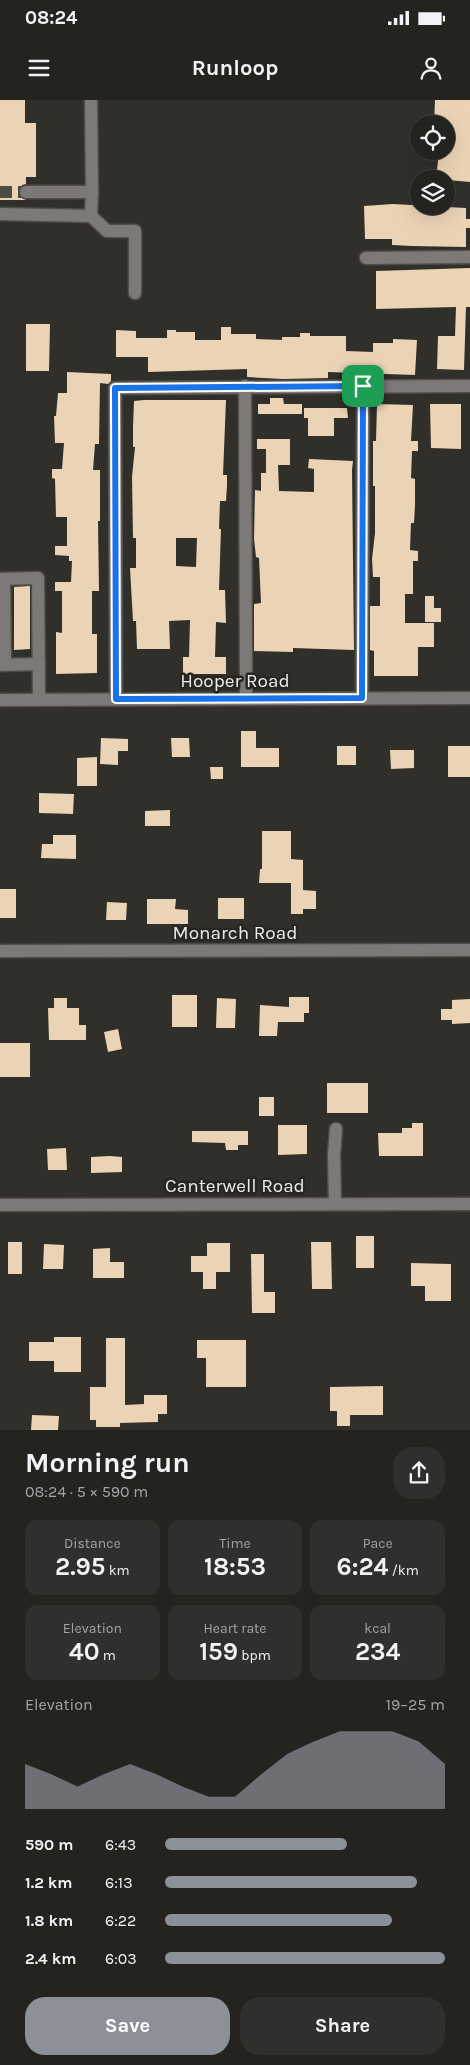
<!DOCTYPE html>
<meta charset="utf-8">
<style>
body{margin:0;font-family:Karla,sans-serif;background:#312f2d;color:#f1f3f6;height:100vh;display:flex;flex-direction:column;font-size:19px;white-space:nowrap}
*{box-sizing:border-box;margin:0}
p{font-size:16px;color:#a3a4a5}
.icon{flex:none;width:28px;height:28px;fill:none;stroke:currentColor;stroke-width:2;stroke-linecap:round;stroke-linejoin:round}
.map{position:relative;height:1330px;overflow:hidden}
.details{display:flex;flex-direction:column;background:#252320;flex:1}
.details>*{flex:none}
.buttons{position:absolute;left:410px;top:15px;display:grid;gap:10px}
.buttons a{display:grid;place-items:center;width:45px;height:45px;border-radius:50%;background:#252320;box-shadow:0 5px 20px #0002,0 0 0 1px #42403e;font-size:25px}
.pin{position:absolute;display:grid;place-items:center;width:42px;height:42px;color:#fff;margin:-21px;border-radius:10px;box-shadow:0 2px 8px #0006}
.round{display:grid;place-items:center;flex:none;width:52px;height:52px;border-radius:20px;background:#312f2d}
.headline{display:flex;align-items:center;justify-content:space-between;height:85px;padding:0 25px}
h1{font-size:28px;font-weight:700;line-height:38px}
.stats{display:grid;grid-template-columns:repeat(3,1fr);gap:8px;height:85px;padding:5px 25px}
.stats div{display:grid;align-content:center;border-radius:12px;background:#312f2d;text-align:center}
.stats b{font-size:25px;font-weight:700}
.stats small{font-size:14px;font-weight:400}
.stats p{font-size:14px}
.chart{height:140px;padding:10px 25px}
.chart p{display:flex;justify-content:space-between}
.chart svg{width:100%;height:90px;margin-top:5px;fill:#8c9099;opacity:.7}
.action{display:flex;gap:10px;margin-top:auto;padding:10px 25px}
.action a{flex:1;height:58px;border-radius:20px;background:#8c9099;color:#fff;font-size:20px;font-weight:700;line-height:58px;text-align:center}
.action a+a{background:#312f2d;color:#f1f3f6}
ul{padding:0 25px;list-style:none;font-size:16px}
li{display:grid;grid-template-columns:80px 60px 1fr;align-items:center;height:38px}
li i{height:12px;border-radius:6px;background:#8c9099}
.status{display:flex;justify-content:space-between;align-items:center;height:35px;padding:0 25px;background:#252320;direction:ltr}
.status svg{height:14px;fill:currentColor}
header{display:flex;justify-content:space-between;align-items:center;height:65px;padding:0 25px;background:#252320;font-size:22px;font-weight:700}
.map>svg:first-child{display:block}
.building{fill:#ebd3b6;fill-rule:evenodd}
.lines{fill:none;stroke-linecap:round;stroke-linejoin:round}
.minor-tunnel{stroke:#4d4c47;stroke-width:12;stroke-dasharray:12 6;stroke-linecap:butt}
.minor-casing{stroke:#4f4d49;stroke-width:15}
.minor{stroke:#7d7978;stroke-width:12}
.route-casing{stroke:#fff;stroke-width:10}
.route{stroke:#1a73e8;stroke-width:6}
.labels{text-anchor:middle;stroke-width:5;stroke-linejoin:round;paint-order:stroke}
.street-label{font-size:19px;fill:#eeedea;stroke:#272620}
</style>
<div class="status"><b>08:24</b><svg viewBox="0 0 49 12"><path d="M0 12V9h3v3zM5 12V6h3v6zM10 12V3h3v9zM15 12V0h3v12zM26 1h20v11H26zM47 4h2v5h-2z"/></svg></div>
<header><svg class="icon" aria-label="menu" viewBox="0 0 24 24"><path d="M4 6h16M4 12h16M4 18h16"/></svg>Runloop<svg class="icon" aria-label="person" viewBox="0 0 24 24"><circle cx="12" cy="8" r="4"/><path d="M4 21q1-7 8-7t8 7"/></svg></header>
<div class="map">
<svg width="470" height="1330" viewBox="0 0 470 1330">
<rect width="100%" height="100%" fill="#312f2a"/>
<!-- building -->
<g class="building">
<polygon points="0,0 25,0 25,23 36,23 36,77 26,77 26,84 22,85 18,92 19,96 26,100 0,100"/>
<polygon points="435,0 470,0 470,82 436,79 439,51 446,51 446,24 434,24"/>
<polygon points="393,104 466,108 466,119 470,119 470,128 466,128 466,147 412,146 392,145 392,139 365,139 364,106"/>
<polygon points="470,168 470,207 466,207 464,270 437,269 438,236 455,236 456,207 376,209 376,171"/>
<polygon points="26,224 50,224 49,271 26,271"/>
<polygon points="221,227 231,227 231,234 256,234 256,239 282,240 282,237 300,237 300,233 310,233 310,236 346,236 346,251 373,252 373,243 393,243 393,239 417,240 415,275 328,272 328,278 283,279 247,277 247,269 148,272 148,257 116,257 116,230 136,231 136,238 167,238 167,230 176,230 176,232 195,232 195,240 221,240"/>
<polygon points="67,272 111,274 111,281 108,284 100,283 99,344 95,344 93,370 100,370 100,421 98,421 99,491 92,491 92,534 97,534 97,573 56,574 56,532 62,533 62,491 55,491 55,482 71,482 72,461 69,461 69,456 55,455 55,446 67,446 67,417 56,417 55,379 52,378 52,369 62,369 64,343 55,343 54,316 56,316 58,293 67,293"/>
<polygon points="270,298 283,298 284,304 302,304 302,314 258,314 258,304 270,304"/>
<path d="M144,300H226L223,375H227V385L226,401H220L219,429H221L219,490H225L226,523L216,522L215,557H226V574H183V557H189L190,520L169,521L170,549H137L136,521H133L130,468H136V438H133L132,377L135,347H133V327L134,301ZM176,438H197L196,467L176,466Z"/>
<polygon points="377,304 413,305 411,341 418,341 418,351 412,351 411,378 415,379 415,405 414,423 411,423 410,450 418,451 418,461 413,461 413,494 405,494 405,523 434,523 434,547 418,547 418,576 374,576 374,551 370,550 370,506 380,506 380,477 373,477 372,459 375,433 375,386 373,386 373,341 376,341"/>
<polygon points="430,304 461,304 461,349 431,348"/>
<polygon points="304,308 347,308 348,318 334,318 334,336 308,336 308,318 304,318"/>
<polygon points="257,339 290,339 290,365 278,365 279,391 314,392 314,369 308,368 309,359 353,361 352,370 354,550 293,548 293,552 254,551 254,504 261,503 259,458 256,457 254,439 255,390 261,391 261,373 266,373 266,349 257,349"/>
<polygon points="30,486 30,549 14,550 14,487"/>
<polygon points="425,496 434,496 434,508 441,508 441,522 425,522"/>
<polygon points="241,631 256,631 256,648 279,648 279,667 241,667"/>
<polygon points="101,638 128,639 128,651 118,651 118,665 100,664"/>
<polygon points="171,638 189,638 190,657 172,657"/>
<rect x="337" y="646" width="19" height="19"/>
<rect x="448" y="646" width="22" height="31"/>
<polygon points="390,650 414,650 414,668 391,669"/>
<polygon points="97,657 97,686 77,686 77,658"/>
<polygon points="210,667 223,667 223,679 211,679"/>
<polygon points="39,693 74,694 73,714 39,713"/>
<polygon points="170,710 170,726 145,726 145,711"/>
<polygon points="262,731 291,731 291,759 303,760 303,790 316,791 316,809 303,809 303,814 291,814 291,783 259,783 260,769 262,769"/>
<polygon points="53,735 76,735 76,759 41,758 42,744 53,744"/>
<rect x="0" y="789" width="16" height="29"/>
<rect x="218" y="798" width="26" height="21"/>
<polygon points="147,799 176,799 175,809 188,810 188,824 147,824"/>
<polygon points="107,802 127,803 126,820 106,820"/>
<rect x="172" y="895" width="25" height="32"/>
<polygon points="289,897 309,897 309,913 304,913 304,922 278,922 277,936 259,936 260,905 289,907"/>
<polygon points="54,898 67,898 67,908 79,908 79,925 86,925 86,940 49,940 48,908 54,908"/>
<polygon points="217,898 236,899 235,928 216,928"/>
<polygon points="470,899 470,923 452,924 452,920 441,920 441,909 452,909 452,900"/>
<polygon points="118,929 122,949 108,952 104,932"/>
<rect x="0" y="943" width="30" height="34"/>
<rect x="327" y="983" width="41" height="30"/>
<rect x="259" y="997" width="15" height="19"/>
<polygon points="412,1023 423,1023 423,1056 379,1056 378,1033 402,1033 402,1028 412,1028"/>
<polygon points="278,1025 307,1025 307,1054 278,1055"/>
<polygon points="192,1031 248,1031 248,1045 238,1045 238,1050 226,1050 225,1043 192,1042"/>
<polygon points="66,1048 67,1070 48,1070 47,1049"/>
<polygon points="110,1056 122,1057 122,1072 91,1073 91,1057"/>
<rect x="356" y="1136" width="18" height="32"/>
<rect x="8" y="1142" width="14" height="32"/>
<polygon points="311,1142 331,1142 332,1189 312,1189"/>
<polygon points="207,1143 230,1143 230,1172 216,1172 216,1189 203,1189 203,1172 191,1172 191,1156 207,1156"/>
<polygon points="44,1144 64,1145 63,1169 43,1169"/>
<polygon points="110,1148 110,1162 124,1162 124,1178 93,1178 93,1149"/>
<polygon points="251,1154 264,1154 264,1192 275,1192 275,1213 252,1213"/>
<polygon points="411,1163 451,1164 451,1201 425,1201 425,1186 411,1186"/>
<polygon points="54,1237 81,1237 81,1272 54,1272 54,1261 29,1261 29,1242 54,1242"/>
<polygon points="106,1238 125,1238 125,1305 144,1304 144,1295 167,1295 167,1314 158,1314 158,1322 120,1323 120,1327 96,1327 96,1320 90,1320 90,1287 106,1287"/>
<polygon points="197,1240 246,1240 246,1287 206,1287 206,1258 197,1258"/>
<polygon points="383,1286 383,1315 350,1315 350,1326 337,1326 337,1311 330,1311 330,1287"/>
<polygon points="32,1315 59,1316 58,1330 31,1330"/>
</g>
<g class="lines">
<!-- minor-tunnel -->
<polyline class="minor-tunnel" points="0,92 26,92"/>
<!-- minor casing -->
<g class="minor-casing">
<g id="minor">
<polyline points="26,92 92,92 91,0"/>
<polyline points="0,114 91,116 92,92"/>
<polyline points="91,116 107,131 135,131 135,193"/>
<polyline points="366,158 470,157"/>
<polyline points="245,286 246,598"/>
<polyline points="0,479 38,478 39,599"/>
<polyline points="4,479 5,564"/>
<polyline points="0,565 39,564"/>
<polyline points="362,598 363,286"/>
<polyline points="116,599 115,288 470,286"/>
<polyline points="0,600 470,598"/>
<polyline points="0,851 470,850"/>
<polyline points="335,1104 334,1055 336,1029"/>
<polyline points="0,1105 470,1104"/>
</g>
</g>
<!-- minor -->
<use href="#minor" class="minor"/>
</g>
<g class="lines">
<!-- route casing -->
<g class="route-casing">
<polygon id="route" points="363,286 362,598 116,599 115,288"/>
</g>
<!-- route -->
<use href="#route" class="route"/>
</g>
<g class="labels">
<!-- street labels -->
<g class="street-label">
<text x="235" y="587">Hooper Road</text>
<text x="235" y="839">Monarch Road</text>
<text x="235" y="1092">Canterwell Road</text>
</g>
</g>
</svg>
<div class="buttons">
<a><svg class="icon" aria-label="locate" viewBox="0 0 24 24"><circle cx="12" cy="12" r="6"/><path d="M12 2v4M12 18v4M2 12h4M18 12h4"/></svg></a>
<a><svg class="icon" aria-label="layers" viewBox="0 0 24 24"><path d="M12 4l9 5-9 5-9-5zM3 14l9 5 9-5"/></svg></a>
</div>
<div class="pin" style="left:363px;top:286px;background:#1e9e55"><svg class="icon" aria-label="arrive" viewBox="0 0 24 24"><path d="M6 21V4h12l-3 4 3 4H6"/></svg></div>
</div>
<section class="details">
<div class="headline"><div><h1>Morning run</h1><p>08:24 · 5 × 590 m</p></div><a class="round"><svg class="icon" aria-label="share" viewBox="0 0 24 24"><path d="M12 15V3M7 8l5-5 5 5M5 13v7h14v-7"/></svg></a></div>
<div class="stats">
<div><p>Distance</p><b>2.95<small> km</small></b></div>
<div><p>Time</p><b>18:53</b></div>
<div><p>Pace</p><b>6:24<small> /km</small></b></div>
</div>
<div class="stats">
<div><p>Elevation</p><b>40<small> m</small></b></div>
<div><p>Heart rate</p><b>159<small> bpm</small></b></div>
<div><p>kcal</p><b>234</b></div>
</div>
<div class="chart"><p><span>Elevation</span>19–25 m</p>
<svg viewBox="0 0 160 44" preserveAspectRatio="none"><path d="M0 44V22L10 27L20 33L30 27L40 22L50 27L60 33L70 38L80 38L90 27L100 17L110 11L120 6L130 6L140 6L150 11L160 22V44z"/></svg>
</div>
<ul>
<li><b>590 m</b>6:43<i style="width:65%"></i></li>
<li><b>1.2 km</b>6:13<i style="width:90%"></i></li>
<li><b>1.8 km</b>6:22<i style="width:81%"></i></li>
<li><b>2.4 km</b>6:03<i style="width:100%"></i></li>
</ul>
<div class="action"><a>Save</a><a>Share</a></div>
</section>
